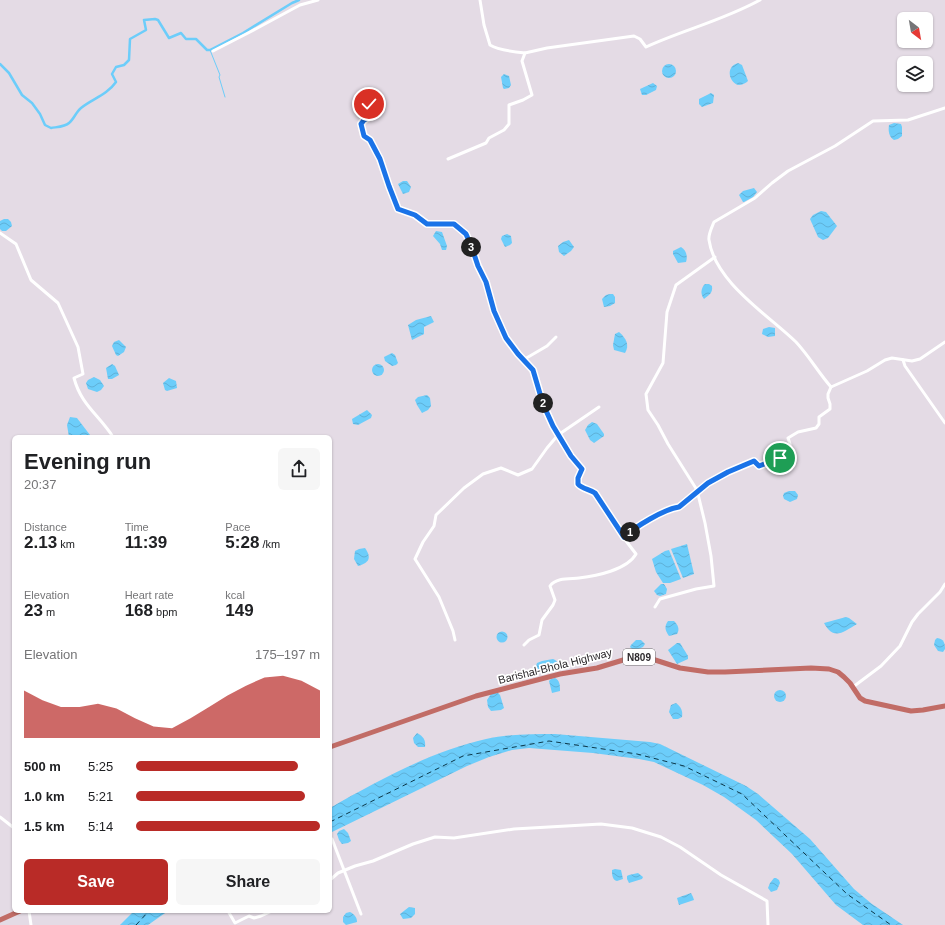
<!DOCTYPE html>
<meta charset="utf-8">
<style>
body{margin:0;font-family:Arial,sans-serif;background:#f6f6f6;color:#202124;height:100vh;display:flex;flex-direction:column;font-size:15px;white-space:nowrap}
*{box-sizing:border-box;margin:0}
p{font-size:13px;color:#757577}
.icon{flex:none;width:22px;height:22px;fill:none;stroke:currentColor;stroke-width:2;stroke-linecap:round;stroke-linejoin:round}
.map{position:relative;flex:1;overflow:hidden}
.side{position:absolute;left:12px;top:435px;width:320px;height:478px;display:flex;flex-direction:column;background:#fff;border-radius:6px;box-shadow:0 1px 3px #0004}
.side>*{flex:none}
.needle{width:26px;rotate:149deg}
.tools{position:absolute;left:897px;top:12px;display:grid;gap:8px}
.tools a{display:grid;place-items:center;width:36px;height:36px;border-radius:6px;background:#fff;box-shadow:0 1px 3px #0004;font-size:20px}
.pin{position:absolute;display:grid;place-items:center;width:34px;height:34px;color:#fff;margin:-17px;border:2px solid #fff;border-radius:50%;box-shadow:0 1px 4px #0007}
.km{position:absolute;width:20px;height:20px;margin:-10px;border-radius:50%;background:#222;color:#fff;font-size:11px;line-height:20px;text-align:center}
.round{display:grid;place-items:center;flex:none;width:42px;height:42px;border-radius:6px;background:#f6f6f6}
.headline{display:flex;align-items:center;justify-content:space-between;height:68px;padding:0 12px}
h1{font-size:22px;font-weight:700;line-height:30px}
.stats{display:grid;grid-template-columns:repeat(3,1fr);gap:6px;height:68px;padding:4px 12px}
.stats div{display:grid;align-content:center}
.stats b{font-size:17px;font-weight:700}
.stats small{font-size:11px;font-weight:400}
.stats p{font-size:11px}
.chart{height:112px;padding:8px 12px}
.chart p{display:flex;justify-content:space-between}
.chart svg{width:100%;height:72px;margin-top:4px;fill:#b92b27;opacity:.7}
.action{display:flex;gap:8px;margin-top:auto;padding:8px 12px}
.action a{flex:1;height:46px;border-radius:6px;background:#b92b27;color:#fff;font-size:16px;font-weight:700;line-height:46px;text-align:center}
.action a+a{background:#f6f6f6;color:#202124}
ul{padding:0 12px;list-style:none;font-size:13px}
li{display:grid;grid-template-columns:64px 48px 1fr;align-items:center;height:30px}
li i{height:10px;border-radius:5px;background:#b92b27}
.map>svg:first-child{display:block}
.water{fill:url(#water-waves)}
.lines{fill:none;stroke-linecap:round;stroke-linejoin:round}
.stream{stroke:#6ccdfa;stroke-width:1}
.canal{stroke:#6ccdfa;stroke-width:2.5}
.ferry{stroke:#0b384a;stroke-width:1;stroke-dasharray:5 4;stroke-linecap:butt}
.minor{stroke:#fff;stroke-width:3}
.highway{stroke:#c16c66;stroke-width:5}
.route-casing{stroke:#fff;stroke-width:8}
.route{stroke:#1a73e8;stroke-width:5}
.labels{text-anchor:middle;stroke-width:3.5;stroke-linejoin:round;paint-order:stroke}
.shield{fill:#fff;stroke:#6d6b6d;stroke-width:1}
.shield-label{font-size:10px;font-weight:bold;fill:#2e2b2e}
.street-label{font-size:11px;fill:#2e2b2e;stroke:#fff}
</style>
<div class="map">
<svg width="945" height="925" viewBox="0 0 945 925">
<defs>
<pattern id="water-waves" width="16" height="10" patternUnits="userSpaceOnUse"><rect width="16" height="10" fill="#6ccdfa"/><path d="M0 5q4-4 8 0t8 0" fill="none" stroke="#5eb0d7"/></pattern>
</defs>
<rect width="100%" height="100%" fill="#e4dbe5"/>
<!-- water -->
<g class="water">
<path d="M738,63L742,65L748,81C746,83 742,85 739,85C730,84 724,67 738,63Z"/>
<circle cx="669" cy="71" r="7"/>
<polygon points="504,74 509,76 511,85 509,88 504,89 503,88 501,77"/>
<polygon points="653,83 657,86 656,90 646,95 642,95 640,89"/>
<polygon points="711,93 714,95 713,103 702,107 699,104 699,99"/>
<path d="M894,123L901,124L902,127V136L898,139L894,140C889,137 888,131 889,125Z"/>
<polygon points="403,181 407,181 411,187 409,192 403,194 398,184"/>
<polygon points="754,188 757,192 753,197 744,202 743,202 739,195 743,191"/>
<polygon points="821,211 826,212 837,226 828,238 823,240 818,237 810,219 813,215"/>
<polygon points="4,219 8,219 11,222 12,226 6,231 2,231 0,229 0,221"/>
<polygon points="436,231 442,232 447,246 446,250 442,250 440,244 433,236"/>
<polygon points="507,234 511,236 512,243 510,245 505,247 501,239 502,236"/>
<polygon points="569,240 574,247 571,251 564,256 559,252 558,246 563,242"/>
<path d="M681,247C686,250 688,256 686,262L678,263L673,254V251Z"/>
<path d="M705,284H709L712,286C713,293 709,295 704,299C700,294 701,288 705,284Z"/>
<polygon points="610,294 613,294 615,297 615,303 610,306 604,307 602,299 606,295"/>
<polygon points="431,316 434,322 424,327 424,334 412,340 408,325 416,320"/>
<polygon points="769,327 775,328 775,336 768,337 762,334 763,329"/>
<path d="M619,332C626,338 630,345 625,353L614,350L613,345L615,334Z"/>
<polygon points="119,340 126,347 124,352 118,356 116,355 112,346 114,342"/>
<polygon points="392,353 395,355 398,363 396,365 392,366 385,361 384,357"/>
<polygon points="112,364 115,366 119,375 112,379 108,379 106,368"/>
<circle cx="378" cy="370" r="6"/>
<polygon points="94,377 100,380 104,386 101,390 97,392 88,389 86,383 88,380"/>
<polygon points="169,378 176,381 177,388 167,391 165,390 163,383"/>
<polygon points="427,395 430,398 431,406 428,410 422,413 417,405 415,400 418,397"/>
<polygon points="367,410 372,415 371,418 358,425 353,424 352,419"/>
<polygon points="70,417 77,418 90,435 88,437 69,437 67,425"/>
<polygon points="592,422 597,424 604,434 604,436 594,443 590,440 585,430 588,425"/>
<polygon points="789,491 795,491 798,495 797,499 790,502 784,499 783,496 784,493"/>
<polygon points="687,544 694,574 683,578 671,549"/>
<path d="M365,548C372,558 369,563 358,566L354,559L355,551L359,549Z"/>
<polygon points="669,550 681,579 670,583 663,583 656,572 652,559 665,551"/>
<polygon points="661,584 664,584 667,589 666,594 660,596 657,595 654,591"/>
<path d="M846,617L849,618L857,624C843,632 834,641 824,623Z"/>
<path d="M668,621H674C678,625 680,629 677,634L669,636C665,630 664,627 668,621Z"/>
<circle cx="502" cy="637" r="5.5"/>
<path d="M937,638C944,639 945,643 945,649L943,652L938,651L934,645L935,640Z"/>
<polygon points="636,640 641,640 645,644 643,647 634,651 630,647 631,645"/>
<polygon points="677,643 680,643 688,656 688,659 677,664 668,650"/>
<path d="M553,659C558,661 559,665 558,670L541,674L536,666L537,663L542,661Z"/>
<path d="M555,678C560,680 560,686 560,691L552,693L549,681L551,679Z"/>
<circle cx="780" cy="696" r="6"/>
<polygon points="497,692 500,695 504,708 501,710 491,711 488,707 487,700 491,694"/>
<path d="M676,703C681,707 683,711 682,717L678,719H673L669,712L671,705Z"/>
<path d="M417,733C423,736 426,740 425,747H418L414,743L413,738Z"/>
<path d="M555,734L650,742L660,744L746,786L758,794L810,839L854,889L872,904L903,925H863L836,905L792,854L756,820L724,797L703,785L654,762L639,759L593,753L529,748L512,750L489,757L467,766L330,833V808C377,781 432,751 486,739C508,734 532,734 555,734Z"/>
<polygon points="344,829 348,833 351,841 348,843 342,844 339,840 337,834 339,831"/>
<path d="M615,869L621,870L623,879L617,881C612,880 612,874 612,870Z"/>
<polygon points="638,873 643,877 642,879 629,883 627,879 627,876 629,875"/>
<polygon points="774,878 776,878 779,880 780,883 777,890 771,892 768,888 770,883"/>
<polygon points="691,893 693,897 694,900 679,905 677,898"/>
<polygon points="409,907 415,908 415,914 411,918 403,919 400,914"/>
<polygon points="134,911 168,911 148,925 120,925"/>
<path d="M350,912C354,914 357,917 357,922L346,925L343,922V917L346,913Z"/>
</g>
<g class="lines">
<!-- stream -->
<polyline class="stream" points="210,50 220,75 219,77 225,97"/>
<!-- canal -->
<path class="canal" d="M0,64L9,73L22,95L32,103L40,114L45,125L51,128C56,127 65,127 69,123C74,119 76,112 81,108C92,99 107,95 116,82L112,74L116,67L124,65L129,60L130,39L146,30L144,20L155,19L158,20L169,38L181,33L186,39H196L207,50H210L243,33L292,3L299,0"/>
<!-- ferry -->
<g class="ferry">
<polyline points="330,822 463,756 549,741 637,754 684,766 742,794 847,894 891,925"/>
<polyline points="136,925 149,911"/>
</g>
<!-- minor -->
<g class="minor">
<path d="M480,0L484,25L490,45C498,50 515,52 525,53"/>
<polyline points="213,51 250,32 300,5 318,0"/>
<path d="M365,89L364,93L369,104L374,102C377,106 377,108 376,113L361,124L364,136L370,141L380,159L389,186L398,209L415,215L427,224H455L466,235L472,247L478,266L486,282L494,311L506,338L518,354L533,370L543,404L553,427L571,457L582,469L578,478V484C582,489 589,489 595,493L623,537"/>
<path d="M448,159L486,143L489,138L504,130L509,124V105L523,100L532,95L522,61L525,53L547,48L634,36L640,39L646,47C683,30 724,20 760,0"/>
<path d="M0,233L16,244L31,280L58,303L78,347L83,374L74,378C81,405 99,415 113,437"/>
<polyline points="523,360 547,346 556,337"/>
<polyline points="903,360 905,366 945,423"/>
<path d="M831,387C818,372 809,356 796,342C767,314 715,282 709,240C708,235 712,227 714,222L755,198L772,183L788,171L835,146L873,121L908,120L945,108"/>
<polyline points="655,607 660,599 696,589 714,586 711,556 705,523 697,490 668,444 658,425 648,410 646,394 663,363 667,312 676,285 715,257"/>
<polyline points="455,640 453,631 439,597 415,559 423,542 434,526 436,515 464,488 483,474 501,468 518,475 532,469 547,448 558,435 599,407"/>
<path d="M524,645L529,640L539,635L542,620L553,605L555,600L550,586C556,577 571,579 579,578C596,576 627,570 636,554L623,537C636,526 662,509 679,507L708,483L728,472L754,461L759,466H763L790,454V444L788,438L798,432L816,428L819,424V417L830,409V404L828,398V394L831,387L867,371L885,360L892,358L912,361L920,359L945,342"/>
<polyline points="853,687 881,666 900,646 912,622 918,614 940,592 945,584"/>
<polyline points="0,817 14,828"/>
<polyline points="332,839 361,914"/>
<polyline points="330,880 338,873 355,866 373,861 413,844 435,837 454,838 514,829 601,824 632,828 661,837 680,847 721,875 767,901 768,925"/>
<polyline points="29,911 31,925"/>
<polyline points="228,911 235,923 249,916 254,918 261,916 272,911"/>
</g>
<!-- highway -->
<g class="highway">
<polyline points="330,747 476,696 560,674 597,668 633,657 652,659 680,668 708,672 725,672 811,668 829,669 838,672 844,677 850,683 860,698 865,701 911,711 923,710 945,706"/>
<polyline points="0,920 20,911"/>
</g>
</g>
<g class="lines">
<!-- route casing -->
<g class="route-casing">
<path id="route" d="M369,104L374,102C377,106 377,108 376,113L364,120L361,124L364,136L370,140L380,159L389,186L398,209L415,215L427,224H454L466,234L472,248L478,266L486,282L494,311L506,338L518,354L533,370L543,404L553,426L571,456L582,469L578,478V484C582,489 589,489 595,493L624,537C635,527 664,509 679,507L708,483L728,472L754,461L759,466L780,458"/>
</g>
<!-- route -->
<use href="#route" class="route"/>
</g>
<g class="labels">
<!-- shield labels -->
<rect class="shield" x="623" y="649" width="32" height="16" rx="3"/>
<g class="shield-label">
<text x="639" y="661">N809</text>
</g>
<!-- street labels -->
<g class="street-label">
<text transform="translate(555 666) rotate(-14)" y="4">Barishal-Bhola Highway</text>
</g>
</g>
</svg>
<div class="tools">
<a><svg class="needle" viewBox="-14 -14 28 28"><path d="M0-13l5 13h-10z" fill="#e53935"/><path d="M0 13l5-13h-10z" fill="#757577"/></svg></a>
<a><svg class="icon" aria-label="layers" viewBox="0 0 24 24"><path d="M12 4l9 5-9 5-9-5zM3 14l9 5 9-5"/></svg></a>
</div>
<div class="pin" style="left:780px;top:458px;background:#1e9e55"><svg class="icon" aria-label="arrive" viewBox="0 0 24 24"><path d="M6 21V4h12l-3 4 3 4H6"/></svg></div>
<div class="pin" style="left:369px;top:104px;background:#d93025"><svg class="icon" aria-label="check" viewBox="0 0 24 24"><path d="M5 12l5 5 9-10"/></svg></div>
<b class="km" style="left:630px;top:532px">1</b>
<b class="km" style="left:543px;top:403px">2</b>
<b class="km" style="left:471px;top:247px">3</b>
<section class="side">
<div class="headline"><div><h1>Evening run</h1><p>20:37</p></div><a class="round"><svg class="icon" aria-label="share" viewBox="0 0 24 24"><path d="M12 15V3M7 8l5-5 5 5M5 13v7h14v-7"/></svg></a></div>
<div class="stats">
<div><p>Distance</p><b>2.13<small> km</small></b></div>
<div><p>Time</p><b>11:39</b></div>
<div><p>Pace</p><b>5:28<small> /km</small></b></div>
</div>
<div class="stats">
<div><p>Elevation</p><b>23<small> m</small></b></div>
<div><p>Heart rate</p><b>168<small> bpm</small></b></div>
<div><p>kcal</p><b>149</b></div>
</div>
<div class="chart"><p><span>Elevation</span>175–197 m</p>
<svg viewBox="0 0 160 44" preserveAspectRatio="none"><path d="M0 44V15L10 21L20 25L30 25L40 23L50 26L60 32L70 37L80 38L90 32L100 25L110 18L120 12L130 7L140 6L150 9L160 15V44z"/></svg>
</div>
<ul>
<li><b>500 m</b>5:25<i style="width:88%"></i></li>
<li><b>1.0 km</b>5:21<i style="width:92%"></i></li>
<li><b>1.5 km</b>5:14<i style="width:100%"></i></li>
</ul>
<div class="action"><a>Save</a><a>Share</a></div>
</section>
</div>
